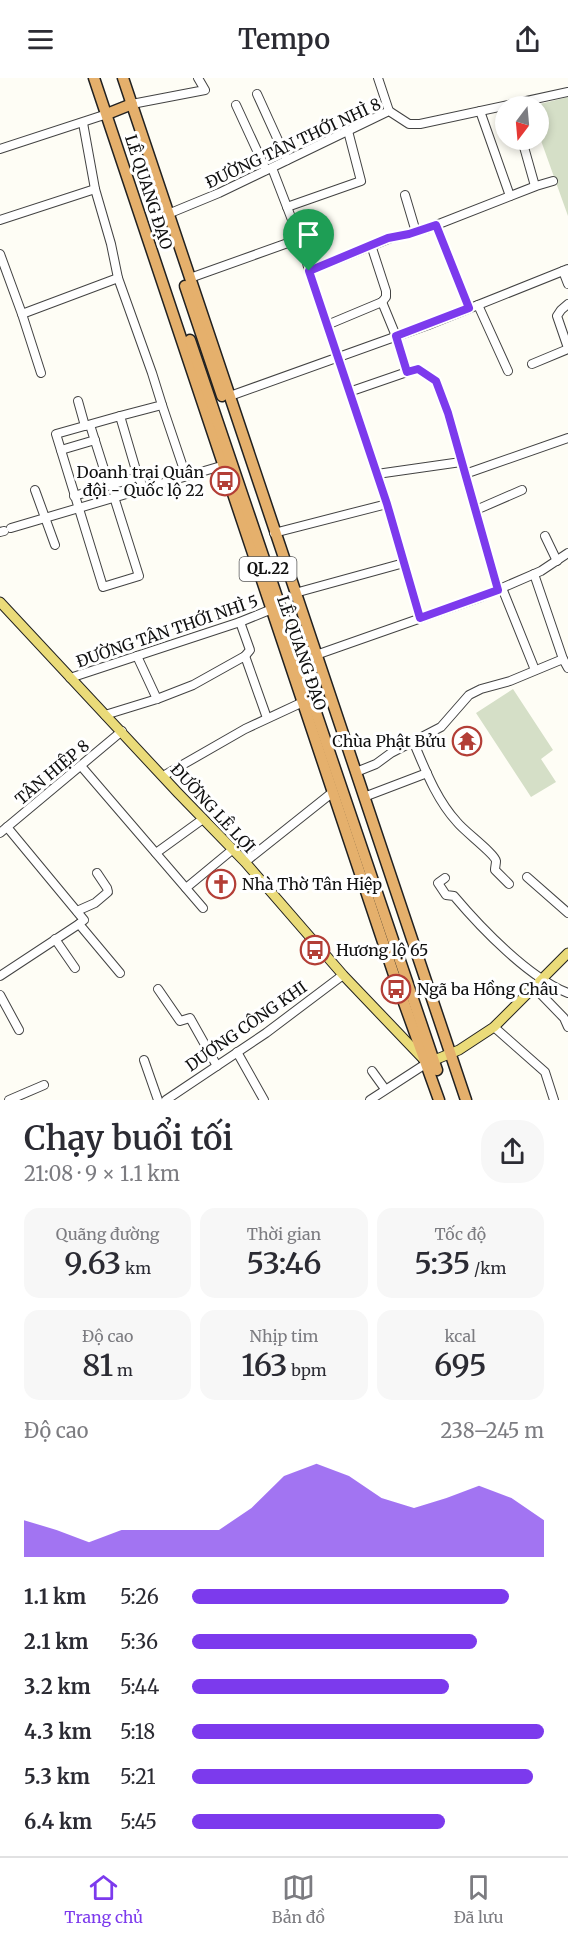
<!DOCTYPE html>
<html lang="vi">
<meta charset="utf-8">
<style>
body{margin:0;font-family:Merriweather,serif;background:#f7f7f7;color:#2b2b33;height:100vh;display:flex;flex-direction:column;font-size:22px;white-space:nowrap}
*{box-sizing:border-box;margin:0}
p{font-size:20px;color:#7c7c81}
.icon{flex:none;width:33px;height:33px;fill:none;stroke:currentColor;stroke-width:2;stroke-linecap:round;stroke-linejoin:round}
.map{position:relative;height:1022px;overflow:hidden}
.side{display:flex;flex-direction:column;background:#fff;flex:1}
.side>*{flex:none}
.needle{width:39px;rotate:196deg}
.buttons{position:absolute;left:495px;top:18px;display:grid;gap:12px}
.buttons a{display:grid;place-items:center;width:54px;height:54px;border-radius:50%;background:#fff;box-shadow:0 3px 9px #0003;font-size:30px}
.pin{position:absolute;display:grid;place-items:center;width:51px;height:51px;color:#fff;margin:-62px -26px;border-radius:50% 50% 50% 0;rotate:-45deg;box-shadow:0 0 6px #0007}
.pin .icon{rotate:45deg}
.round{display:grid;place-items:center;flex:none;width:63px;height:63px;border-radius:24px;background:#f7f7f7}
.head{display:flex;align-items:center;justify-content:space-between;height:102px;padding:0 24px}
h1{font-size:33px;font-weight:600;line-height:45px}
.stats{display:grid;grid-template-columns:repeat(3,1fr);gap:9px;height:102px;padding:6px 24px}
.stats div{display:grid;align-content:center;border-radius:15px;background:#f7f7f7;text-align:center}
.stats b{font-size:30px;font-weight:600}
.stats small{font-size:16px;font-weight:400}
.stats p{font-size:16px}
.chart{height:168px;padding:12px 24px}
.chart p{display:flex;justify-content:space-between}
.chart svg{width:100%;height:108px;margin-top:6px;fill:#7c3aed;opacity:.7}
ul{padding:0 24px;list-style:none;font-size:20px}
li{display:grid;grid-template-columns:96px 72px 1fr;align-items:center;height:45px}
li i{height:15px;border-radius:8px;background:#7c3aed}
header{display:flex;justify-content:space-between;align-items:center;height:78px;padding:0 24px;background:#fff;font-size:27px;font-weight:600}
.tabs{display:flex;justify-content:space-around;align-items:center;height:84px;border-top:2px solid #e1e1e2;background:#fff;font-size:16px;color:#7c7c81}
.tabs a{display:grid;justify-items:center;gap:3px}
.tabs .on{color:#7c3aed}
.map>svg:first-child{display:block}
.cemetery{fill:#d5dfc7}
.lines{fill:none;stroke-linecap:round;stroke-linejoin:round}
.minor-casing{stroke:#434343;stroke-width:10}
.major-casing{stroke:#212121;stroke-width:11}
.highway-casing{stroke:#212121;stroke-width:13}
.minor{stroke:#fff;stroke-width:8}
.major{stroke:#eadb79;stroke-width:9}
.highway{stroke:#e5b06c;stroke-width:10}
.route-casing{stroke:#fff;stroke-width:12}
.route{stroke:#7c3aed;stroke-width:8}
.labels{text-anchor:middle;stroke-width:6;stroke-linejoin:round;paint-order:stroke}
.shield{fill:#fff;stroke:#585858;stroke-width:1.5}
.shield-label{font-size:15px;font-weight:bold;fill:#101010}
.street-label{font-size:16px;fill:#101010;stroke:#fff}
.poi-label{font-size:16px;fill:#101010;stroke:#fff;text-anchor:start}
</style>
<header><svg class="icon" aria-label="menu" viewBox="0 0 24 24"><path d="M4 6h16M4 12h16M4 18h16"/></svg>Tempo<svg class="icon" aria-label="share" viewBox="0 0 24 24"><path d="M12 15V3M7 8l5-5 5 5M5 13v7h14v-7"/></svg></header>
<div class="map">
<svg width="568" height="1022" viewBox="0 0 568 1022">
<rect width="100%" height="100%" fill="#fefdf5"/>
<!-- cemetery -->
<g class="cemetery">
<polygon points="568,19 568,138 539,57 538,28 532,28"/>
<polygon points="513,611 553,672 541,681 556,704 531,719 476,635"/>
</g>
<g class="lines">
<!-- minor casing -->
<g class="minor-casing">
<g id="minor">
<polyline points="378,0 389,33"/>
<polyline points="257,16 287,82"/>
<polyline points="132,26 205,12 198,0"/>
<polyline points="236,27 266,92"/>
<polyline points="480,33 510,118"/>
<polyline points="83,45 95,111 111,166 118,200 152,295 162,327 120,338"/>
<polyline points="522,62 535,108"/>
<polyline points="0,71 107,36"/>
<polyline points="272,90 304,173 309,193 387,426 420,540"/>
<polyline points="405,117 416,154"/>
<polyline points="287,129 361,103 348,53"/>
<polyline points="168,136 219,115 389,33 409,46 420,46 568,14"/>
<polyline points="0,142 95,111"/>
<polyline points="436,147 469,230"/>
<polyline points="371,167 386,213 386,219 382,224"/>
<polyline points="0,176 22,236 118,200"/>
<polyline points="309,193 388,161 426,151 536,108 553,103"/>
<polyline points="563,193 568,206"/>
<polyline points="190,200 299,161"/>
<polyline points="382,224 396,258 407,294 418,291 436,303 448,335 498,512"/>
<polyline points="568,226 561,232 557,238 568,270"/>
<polyline points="478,227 508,293"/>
<polyline points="22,236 41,295"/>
<polyline points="327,247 382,224"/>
<polyline points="532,286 568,271"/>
<polyline points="349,314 407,294"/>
<polyline points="230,318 428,247 568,191"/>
<polyline points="78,323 85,348"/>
<polyline points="162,327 186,398"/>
<polyline points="90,347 109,407"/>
<polyline points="61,372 95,362"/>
<polyline points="377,396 461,384"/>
<polyline points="465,396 568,360"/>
<polyline points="35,412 55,467"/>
<polyline points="74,418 138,399 144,410"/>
<polyline points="114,419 139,498 103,509 56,356 120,338 138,399"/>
<polyline points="476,432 522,412"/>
<polyline points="11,450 228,386"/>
<polyline points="0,454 4,453"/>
<polyline points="274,455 387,426"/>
<polyline points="545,458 557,483"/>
<polyline points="534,496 563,581"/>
<polyline points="502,510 535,592"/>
<polyline points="295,515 404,485"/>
<polyline points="240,544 250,572 245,578"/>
<polyline points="316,577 481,519 541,493 568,475"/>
<polyline points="137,578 157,621"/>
<polyline points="70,600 240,544 272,531"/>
<polyline points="105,637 157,621 193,607 245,578 267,640"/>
<path d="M413,663C425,691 436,721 457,744C464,753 495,776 496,783C496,786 495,789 495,792L509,806"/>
<polyline points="81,688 203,830"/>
<polyline points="356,694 376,686 391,675 441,649 469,617 481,611 510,603 563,581 568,590"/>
<polyline points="163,698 245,651 303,624"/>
<polyline points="364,719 427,695"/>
<polyline points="7,749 84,842 79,846 120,895"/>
<polyline points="0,755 122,653"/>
<polyline points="156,775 203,741"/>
<polyline points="245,784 333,714"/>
<polyline points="527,799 568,835"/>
<path d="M445,800L438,805L446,817L454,818C481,850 529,900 568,915"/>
<polyline points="186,810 232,772"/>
<polyline points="77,833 95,825 108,814 107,810 97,795"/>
<polyline points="55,861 75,890"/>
<polyline points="0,898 79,846"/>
<polyline points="534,909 564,940 568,949"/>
<polyline points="158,911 180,943 190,940 217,988"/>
<polyline points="0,917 19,952"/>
<polyline points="494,949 545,994 554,1022"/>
<polyline points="237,974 264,1022"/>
<polyline points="144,982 158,1022"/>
<polyline points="372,993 385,1011"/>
<polyline points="9,1022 44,1007"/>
<polyline points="166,1022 266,955 343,897"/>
<polyline points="370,1022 427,985"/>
</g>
</g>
<!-- major casing -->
<g class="major-casing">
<polyline id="major" points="0,524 178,715 245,784 343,897 427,985 459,972 494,949 568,875"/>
</g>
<!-- highway casing -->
<g class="highway-casing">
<g id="highway">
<polyline points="94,0 394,897 439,1022"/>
<polyline points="123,0 466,1022"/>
<polyline points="107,36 132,26"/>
<polyline points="185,208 222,318"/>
<polyline points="190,262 437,992"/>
</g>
</g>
<!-- minor -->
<use href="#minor" class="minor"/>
<!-- major -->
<use href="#major" class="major"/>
<!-- highway -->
<use href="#highway" class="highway"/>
</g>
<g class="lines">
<!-- route casing -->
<g class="route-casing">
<polygon id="route" points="436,147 469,230 396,258 407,294 418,291 436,303 448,335 498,512 420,540 387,426 309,193 388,160 409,156"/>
</g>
<!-- route -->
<use href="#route" class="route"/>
</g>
<!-- icons -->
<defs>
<g id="bus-ring" transform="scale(1.5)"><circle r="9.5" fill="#fff" stroke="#b33e36" stroke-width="1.5"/><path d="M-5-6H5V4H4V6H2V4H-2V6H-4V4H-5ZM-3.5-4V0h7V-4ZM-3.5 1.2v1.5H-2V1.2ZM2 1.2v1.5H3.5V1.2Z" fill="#b33e36"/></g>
<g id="temple-ring" transform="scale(1.5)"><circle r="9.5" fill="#fff" stroke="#b33e36" stroke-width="1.5"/><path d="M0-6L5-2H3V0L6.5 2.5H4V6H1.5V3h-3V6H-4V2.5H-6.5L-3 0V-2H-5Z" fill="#b33e36"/></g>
<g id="church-ring" transform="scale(1.5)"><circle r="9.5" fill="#fff" stroke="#b33e36" stroke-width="1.5"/><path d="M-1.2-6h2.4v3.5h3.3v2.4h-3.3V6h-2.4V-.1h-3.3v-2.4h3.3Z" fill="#b33e36"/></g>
</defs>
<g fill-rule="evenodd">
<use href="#bus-ring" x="225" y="403"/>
<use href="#temple-ring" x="467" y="663"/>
<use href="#church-ring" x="221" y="806"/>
<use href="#bus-ring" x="315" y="872"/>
<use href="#bus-ring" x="396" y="911"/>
</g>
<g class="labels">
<!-- shield labels -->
<rect class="shield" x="239.5" y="479" width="57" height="24" rx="4.5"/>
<g class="shield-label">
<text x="268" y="496">QL.22</text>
</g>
<!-- street labels -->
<g class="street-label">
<text transform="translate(293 65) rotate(-25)" y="6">ĐƯỜNG TÂN THỚI NHÌ 8</text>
<text transform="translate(149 114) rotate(72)" y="6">LÊ QUANG ĐẠO</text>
<text transform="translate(167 553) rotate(-19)" y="6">ĐƯỜNG TÂN THỚI NHÌ 5</text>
<text transform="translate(302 575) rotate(71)" y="6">LÊ QUANG ĐẠO</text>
<text transform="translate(52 694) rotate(-40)" y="6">TÂN HIỆP 8</text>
<text transform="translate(213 730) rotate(47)" y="6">ĐƯỜNG LÊ LỢI</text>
<text transform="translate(246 948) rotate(-35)" y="6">DƯƠNG CÔNG KHI</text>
</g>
<!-- poi labels -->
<g class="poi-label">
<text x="204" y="400" text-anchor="end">Doanh trại Quân<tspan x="204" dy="18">đội - Quốc lộ 22</tspan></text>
<text x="446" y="669" text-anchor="end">Chùa Phật Bửu</text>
<text x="242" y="812">Nhà Thờ Tân Hiệp</text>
<text x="336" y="878">Hương lộ 65</text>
<text x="417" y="917">Ngã ba Hồng Châu</text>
</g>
</g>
</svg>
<div class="buttons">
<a><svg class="needle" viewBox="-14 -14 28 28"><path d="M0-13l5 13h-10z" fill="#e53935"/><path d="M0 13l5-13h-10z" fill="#7c7c81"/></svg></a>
</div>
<div class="pin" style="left:309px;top:193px;background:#1e9e55"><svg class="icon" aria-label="arrive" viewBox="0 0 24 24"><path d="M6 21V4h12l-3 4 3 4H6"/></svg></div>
</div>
<section class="side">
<div class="head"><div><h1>Chạy buổi tối</h1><p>21:08 · 9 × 1.1 km</p></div><a class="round"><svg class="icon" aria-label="share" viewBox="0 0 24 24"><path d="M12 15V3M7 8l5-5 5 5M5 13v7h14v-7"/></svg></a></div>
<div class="stats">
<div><p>Quãng đường</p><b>9.63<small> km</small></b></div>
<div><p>Thời gian</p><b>53:46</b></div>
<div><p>Tốc độ</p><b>5:35<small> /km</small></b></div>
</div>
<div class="stats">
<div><p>Độ cao</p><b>81<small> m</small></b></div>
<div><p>Nhịp tim</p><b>163<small> bpm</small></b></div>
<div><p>kcal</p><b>695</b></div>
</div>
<div class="chart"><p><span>Độ cao</span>238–245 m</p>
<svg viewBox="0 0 160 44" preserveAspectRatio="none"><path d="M0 44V29L10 33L20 38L30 33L40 33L50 33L60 33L70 24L80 11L90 6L100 11L110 20L120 24L130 20L140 15L150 20L160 29V44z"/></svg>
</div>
<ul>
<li><b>1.1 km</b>5:26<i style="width:90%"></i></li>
<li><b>2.1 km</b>5:36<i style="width:81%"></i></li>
<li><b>3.2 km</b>5:44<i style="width:73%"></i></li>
<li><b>4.3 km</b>5:18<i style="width:100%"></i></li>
<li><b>5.3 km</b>5:21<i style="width:97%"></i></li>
<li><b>6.4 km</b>5:45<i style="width:72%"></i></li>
</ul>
</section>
<nav class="tabs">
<a class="on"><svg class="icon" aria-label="home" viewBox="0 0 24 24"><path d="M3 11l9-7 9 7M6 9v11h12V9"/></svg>Trang chủ</a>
<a><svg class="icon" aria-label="map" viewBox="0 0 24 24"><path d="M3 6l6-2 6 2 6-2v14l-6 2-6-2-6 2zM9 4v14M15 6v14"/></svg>Bản đồ</a>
<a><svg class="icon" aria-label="saved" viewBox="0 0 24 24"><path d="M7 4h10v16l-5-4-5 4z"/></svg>Đã lưu</a>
</nav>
